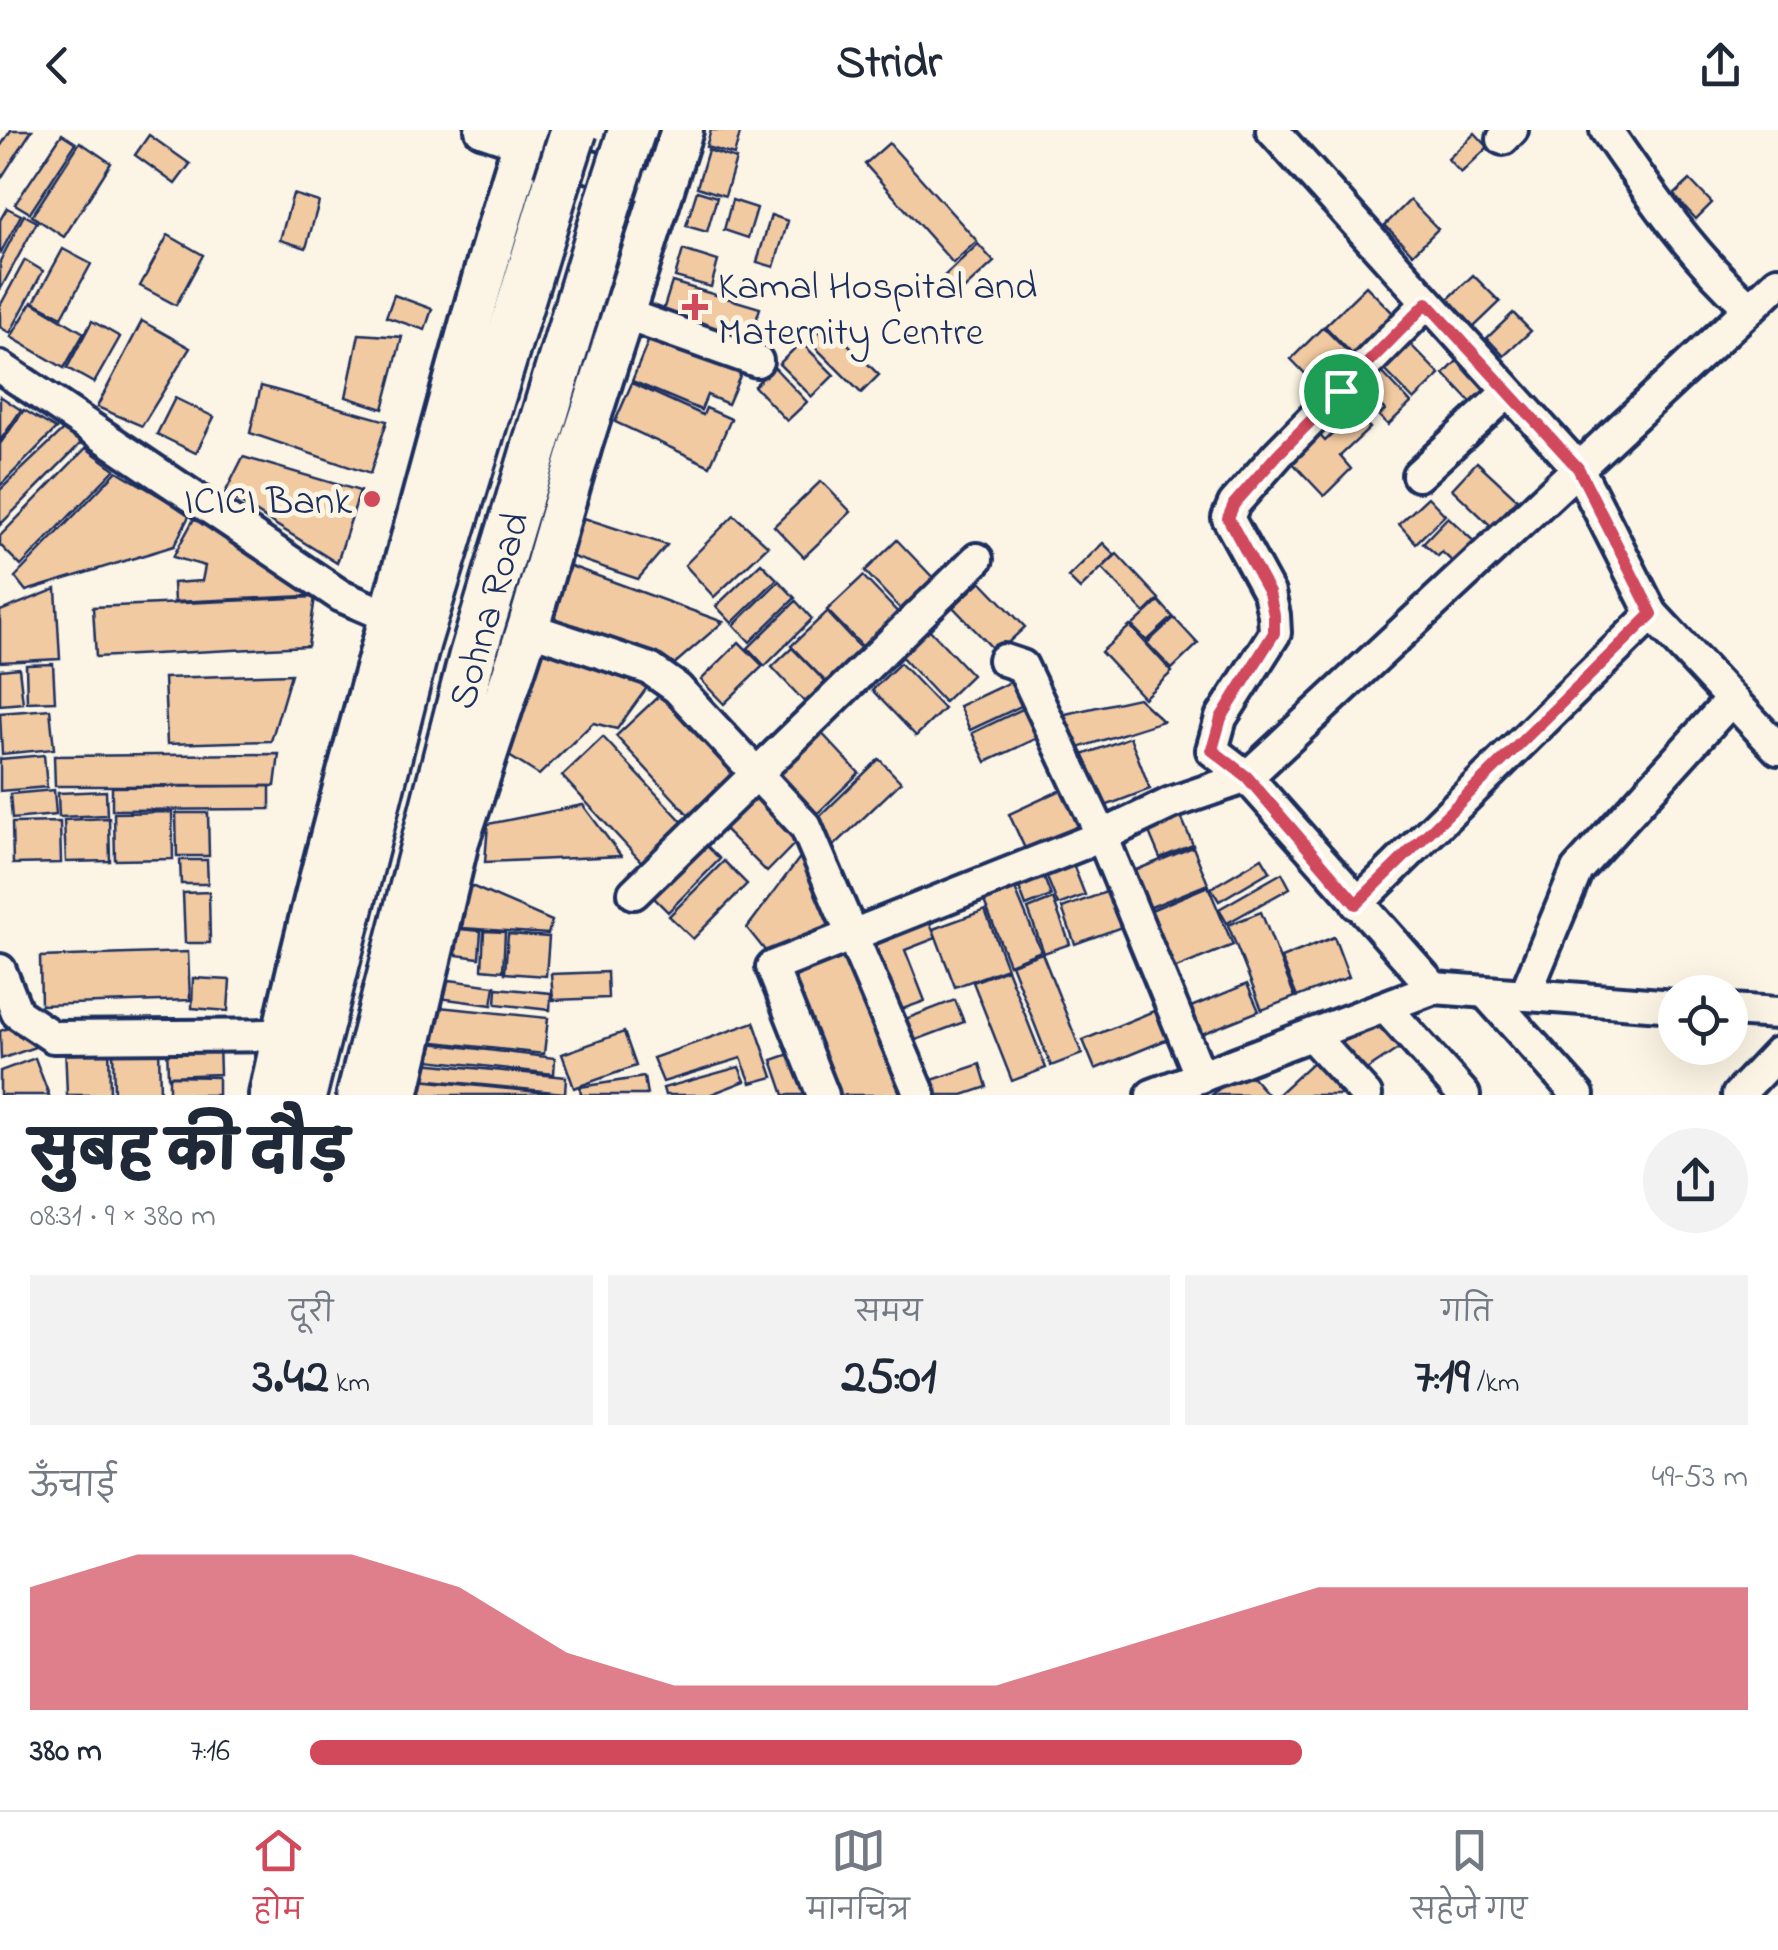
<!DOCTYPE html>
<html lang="hi">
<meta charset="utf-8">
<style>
body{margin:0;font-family:"Indie Flower","Playpen Sans Deva",sans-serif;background:#f2f2f3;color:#1f2937;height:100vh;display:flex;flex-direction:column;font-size:38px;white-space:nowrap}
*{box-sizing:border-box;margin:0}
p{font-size:32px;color:#747a83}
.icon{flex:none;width:55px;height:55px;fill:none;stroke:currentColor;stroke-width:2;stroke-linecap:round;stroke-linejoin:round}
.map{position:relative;height:965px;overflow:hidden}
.side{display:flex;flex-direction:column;background:#fff;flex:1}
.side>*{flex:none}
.fabs{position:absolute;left:1658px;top:845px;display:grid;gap:20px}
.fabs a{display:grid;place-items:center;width:90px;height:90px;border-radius:50%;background:#fff;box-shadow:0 10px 40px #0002;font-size:50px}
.pin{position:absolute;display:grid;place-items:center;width:85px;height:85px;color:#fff;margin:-42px;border:5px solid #fff;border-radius:50%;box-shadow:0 2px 10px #0007}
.round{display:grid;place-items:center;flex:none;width:105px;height:105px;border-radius:52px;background:#f2f2f3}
.overview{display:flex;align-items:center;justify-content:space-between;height:170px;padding:0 30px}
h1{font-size:55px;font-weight:800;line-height:75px}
.stats{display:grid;grid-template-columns:repeat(3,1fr);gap:15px;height:170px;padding:10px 30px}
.stats div{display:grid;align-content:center;border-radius:0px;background:#f2f2f3;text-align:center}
.stats b{font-size:50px;font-weight:800}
.stats small{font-size:28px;font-weight:400}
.stats p{font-size:28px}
.chart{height:280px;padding:20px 30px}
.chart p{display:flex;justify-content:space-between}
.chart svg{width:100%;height:180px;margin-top:10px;fill:#d1495b;opacity:.7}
ul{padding:0 30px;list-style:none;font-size:32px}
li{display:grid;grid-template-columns:160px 120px 1fr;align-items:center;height:75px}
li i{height:25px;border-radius:12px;background:#d1495b}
header{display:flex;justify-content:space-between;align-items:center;height:130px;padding:0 30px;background:#fff;font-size:45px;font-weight:800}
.dock{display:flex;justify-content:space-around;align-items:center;height:140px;border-top:2px solid #e0e1e3;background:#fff;font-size:28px;color:#747a83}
.dock a{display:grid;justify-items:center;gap:5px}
.dock .selected{color:#d1495b}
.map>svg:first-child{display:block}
.building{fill:#f2caa1;stroke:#1b2f5e;stroke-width:2.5}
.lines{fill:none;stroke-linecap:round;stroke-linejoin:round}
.minor-casing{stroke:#1b2f5e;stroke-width:38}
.major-casing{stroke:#1b2f5e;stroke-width:48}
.highway-casing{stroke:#1b2f5e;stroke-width:52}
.minor{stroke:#fcf5e5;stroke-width:30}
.major{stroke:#fcf5e5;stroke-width:40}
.highway{stroke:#fcf5e5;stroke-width:45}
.highway-bridge-casing{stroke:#1b2f5e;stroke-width:52;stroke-linecap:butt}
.highway-bridge{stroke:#fcf5e5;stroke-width:45}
.route-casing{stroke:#fff;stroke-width:20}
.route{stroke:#d1495b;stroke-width:12}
.poi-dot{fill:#d1495b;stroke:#fcf5e5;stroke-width:4}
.labels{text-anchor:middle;stroke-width:10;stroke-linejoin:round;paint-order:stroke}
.poi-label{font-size:40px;fill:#1b2f5e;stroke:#fcf5e5;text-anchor:start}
.street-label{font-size:40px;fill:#1b2f5e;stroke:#fcf5e5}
</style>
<header><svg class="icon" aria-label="back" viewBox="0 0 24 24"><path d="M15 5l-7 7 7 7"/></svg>Stridr<svg class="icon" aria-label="share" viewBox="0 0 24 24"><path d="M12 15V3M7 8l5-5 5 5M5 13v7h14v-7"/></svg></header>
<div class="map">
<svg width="1778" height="965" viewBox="0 0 1778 965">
<rect width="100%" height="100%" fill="#fcf5e5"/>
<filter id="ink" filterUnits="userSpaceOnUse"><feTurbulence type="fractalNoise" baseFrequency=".01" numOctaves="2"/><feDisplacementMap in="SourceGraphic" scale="20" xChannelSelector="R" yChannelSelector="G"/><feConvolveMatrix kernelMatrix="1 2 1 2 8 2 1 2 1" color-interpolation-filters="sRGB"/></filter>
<g filter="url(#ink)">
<!-- building -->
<g class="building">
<polygon points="11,0 32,0 0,50 0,17"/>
<polygon points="711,0 741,0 734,25 706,17"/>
<polygon points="1475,3 1488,17 1461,43 1448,29"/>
<polygon points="62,4 76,13 30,83 15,74"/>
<polygon points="149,5 190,34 175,54 135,25"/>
<polygon points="80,12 111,33 64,107 32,86"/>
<polygon points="889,13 977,111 953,133 865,34"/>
<polygon points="708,20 736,29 725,66 697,57"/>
<polygon points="1690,50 1712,73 1696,89 1674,65"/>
<polygon points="697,61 717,67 707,102 686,96"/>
<polygon points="293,64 319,72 306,118 280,110"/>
<polygon points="732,70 757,78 748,108 724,100"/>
<polygon points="1410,70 1438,99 1413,124 1385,95"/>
<polygon points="7,78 21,85 0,124 0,90"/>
<polygon points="24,85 37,92 0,160 0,131"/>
<polygon points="771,85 788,91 774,137 757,132"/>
<polygon points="168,105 203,125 176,175 140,156"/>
<polygon points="978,114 994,132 957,166 941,149"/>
<polygon points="63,119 91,134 62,187 34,172"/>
<polygon points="683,120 718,131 711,157 675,147"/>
<polygon points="25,130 43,141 10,203 0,197 0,176"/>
<polygon points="1473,145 1500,172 1474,197 1447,170"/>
<polygon points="672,152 760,178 749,213 661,187"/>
<polygon points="1366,156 1397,187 1356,228 1325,196"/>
<polygon points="394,165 432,179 425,200 386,187"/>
<polygon points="32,172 84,203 64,238 11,207"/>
<polygon points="1513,183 1531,201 1504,226 1487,208"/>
<polygon points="92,191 120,207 94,253 67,238"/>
<polygon points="142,191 190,218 142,296 97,277"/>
<polygon points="827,193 879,245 861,263 809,211"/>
<polygon points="1323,197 1357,231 1324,263 1291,229"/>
<polygon points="652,202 743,239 728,274 707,265 701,280 632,251"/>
<polygon points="359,204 402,207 383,279 346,267"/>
<polygon points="801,212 834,245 812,267 779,234"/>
<polygon points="1408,212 1440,245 1414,270 1382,237"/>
<polygon points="1461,227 1498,267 1481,283 1444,244"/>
<polygon points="774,237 807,272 787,291 754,256"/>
<polygon points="1378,238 1411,273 1388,295 1379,286 1385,280 1373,268 1367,274 1355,260"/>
<polygon points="632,253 703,285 706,278 731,289 710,336 615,292"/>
<polygon points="261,256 387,291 370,344 250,303"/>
<polygon points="0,266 21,280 0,311"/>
<polygon points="175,268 214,287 196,323 157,304"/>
<polygon points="24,280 56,299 0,356 0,314"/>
<polygon points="1355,283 1370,298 1340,326 1351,339 1324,366 1290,330 1318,303 1325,311"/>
<polygon points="63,300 84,310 0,395 0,360"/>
<polygon points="86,318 115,339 21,436 0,415 0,406"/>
<polygon points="243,327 360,361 337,433 225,363"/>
<polygon points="1477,332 1517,369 1492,397 1452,359"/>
<polygon points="117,341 190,384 174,416 26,461 15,447"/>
<polygon points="821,351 851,382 804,427 774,396"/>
<polygon points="1428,367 1445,385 1416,413 1399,394"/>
<polygon points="734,385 768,416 714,467 685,435"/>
<polygon points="195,387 310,455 307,466 174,472 173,453 202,451 205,436 173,427"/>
<polygon points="1448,387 1483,420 1455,434 1442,422 1438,426 1423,413"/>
<polygon points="584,388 667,415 638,449 570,426"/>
<polygon points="897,410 939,454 907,486 865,441"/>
<polygon points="1103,413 1115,425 1080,459 1068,447"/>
<polygon points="1117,424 1159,469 1145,483 1102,438"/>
<polygon points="761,433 777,449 732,493 716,476"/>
<polygon points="565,434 723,492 672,536 545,494"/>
<polygon points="863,446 904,489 869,523 827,480"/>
<polygon points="779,451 795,468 750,512 734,495"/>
<polygon points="981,451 1025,497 997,523 953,477"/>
<polygon points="56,459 60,529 0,532 0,481"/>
<polygon points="315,467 308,516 96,527 93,477"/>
<polygon points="796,471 812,489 765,536 748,518"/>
<polygon points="1159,471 1173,487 1147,511 1132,496"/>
<polygon points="827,482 867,525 832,558 791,516"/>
<polygon points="1174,488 1198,514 1172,539 1147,513"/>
<polygon points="1130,496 1172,542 1144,568 1101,522"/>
<polygon points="927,497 972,545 944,572 899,524"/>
<polygon points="739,512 763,536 724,574 701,550"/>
<polygon points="541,515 651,552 617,599 593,593 539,645 506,624"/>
<polygon points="792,518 833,560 812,580 772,537"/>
<polygon points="900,533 944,579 916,606 872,560"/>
<polygon points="53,534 55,571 27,572 26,535"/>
<polygon points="19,538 23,573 0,575 0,540"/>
<polygon points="291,544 271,611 167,614 164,548"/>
<polygon points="1025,545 1036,569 970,600 959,576"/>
<polygon points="665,560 745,646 695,692 616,606"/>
<polygon points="1138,568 1163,591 1072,620 1061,585"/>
<polygon points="1037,572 1051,602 986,632 972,603"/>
<polygon points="50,579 54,619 2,624 0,583"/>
<polygon points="817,598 859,643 814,687 771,642"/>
<polygon points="603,607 691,701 649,740 562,646"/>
<polygon points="1130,607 1150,659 1100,678 1080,626"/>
<polygon points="279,624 275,656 55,656 54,626"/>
<polygon points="44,625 47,657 0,661 0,629"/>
<polygon points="879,629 901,652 833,717 812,694"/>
<polygon points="1072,655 1091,695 1028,725 1009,684"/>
<polygon points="270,656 270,679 112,680 112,657"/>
<polygon points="756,657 804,704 767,742 719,694"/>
<polygon points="54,660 56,685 12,689 10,664"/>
<polygon points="106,661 107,685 59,687 58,663"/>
<polygon points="583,675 621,726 485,732 488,694"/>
<polygon points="172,682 173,729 115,730 114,683"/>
<polygon points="1179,682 1193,715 1160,728 1146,695"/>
<polygon points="176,683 208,683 209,726 177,726"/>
<polygon points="109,688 110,731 66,732 64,690"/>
<polygon points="60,692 61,733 13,734 12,693"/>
<polygon points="700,709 720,729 668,782 648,762"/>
<polygon points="1193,717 1208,754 1141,781 1126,744"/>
<polygon points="807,718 838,800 771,828 747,798"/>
<polygon points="1069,724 1085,765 1058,775 1042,735"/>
<polygon points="1262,728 1270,741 1219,771 1211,758"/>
<polygon points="180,730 207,730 208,754 181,754"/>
<polygon points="724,731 747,754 693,809 669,786"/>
<polygon points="1039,734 1051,766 1026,776 1014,744"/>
<polygon points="1282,743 1290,758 1227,793 1219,779"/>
<polygon points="1011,749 1041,821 1009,834 980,761"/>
<polygon points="469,755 552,791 548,804 462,798"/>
<polygon points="1208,756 1233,815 1169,841 1144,783"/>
<polygon points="1117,758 1130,794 1075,814 1062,778"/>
<polygon points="209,762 210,813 185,813 183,763"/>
<polygon points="1053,769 1070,814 1044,823 1028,779"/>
<polygon points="985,780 1007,838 955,857 933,799"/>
<polygon points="1261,782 1295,867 1262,880 1228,795"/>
<polygon points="926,784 936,808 905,820 925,871 897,881 868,806"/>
<polygon points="459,799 481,801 479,828 456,825"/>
<polygon points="484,801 505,802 503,841 482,839"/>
<polygon points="508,804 549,807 546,846 505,843"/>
<polygon points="1334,807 1349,847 1297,867 1281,828"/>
<polygon points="845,817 906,965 831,965 781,843"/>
<polygon points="188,822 190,870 41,875 40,827"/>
<polygon points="1042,823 1082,924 1051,936 1011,834"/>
<polygon points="1007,839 1046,938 1012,951 973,852"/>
<polygon points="607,842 608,868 553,870 551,844"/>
<polygon points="193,848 230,850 228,881 192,878"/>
<polygon points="442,849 495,856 492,875 439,868"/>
<polygon points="1247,854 1259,881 1192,908 1181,881"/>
<polygon points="497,858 551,863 550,880 496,874"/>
<polygon points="955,870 964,892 903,915 895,893"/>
<polygon points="429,876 548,888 544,924 426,911"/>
<polygon points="1166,876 1178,905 1095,939 1083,910"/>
<polygon points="1378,883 1401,917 1356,947 1333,914"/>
<polygon points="26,891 35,917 1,929 0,901"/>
<polygon points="754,892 773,947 751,953 741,928 663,952 653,928"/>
<polygon points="624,902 636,936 574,958 562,924"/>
<polygon points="219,912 220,944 168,946 167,913"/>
<polygon points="421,912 555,928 554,944 419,929"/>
<polygon points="109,913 110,965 67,965 65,914"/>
<polygon points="159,914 160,965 114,965 113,915"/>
<polygon points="804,919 820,965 784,965 772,930"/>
<polygon points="35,928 49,965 0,965 0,941"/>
<polygon points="1316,929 1348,965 1277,965"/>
<polygon points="422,933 566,947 565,963 420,949"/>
<polygon points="980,934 987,957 963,965 927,965 923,953"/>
<polygon points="739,937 745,951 709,965 665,965 663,958"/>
<polygon points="1243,937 1268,965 1212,965"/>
<polygon points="169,946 218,947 218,965 169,965"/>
<polygon points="644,947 647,965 581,965 580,957"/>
<polygon points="419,950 568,965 418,965"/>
</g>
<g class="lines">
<!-- minor casing -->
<g class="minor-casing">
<g id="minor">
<polyline points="481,0 662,61"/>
<polyline points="1272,0 1578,338 1652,484 1778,619"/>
<path d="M1606,0C1650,64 1692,126 1750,178"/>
<polyline points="1503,9 1512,0"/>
<polyline points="1427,173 1278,324 1234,374 1228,388 1269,463 1274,485 1275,503 1221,588 1212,620 1247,647 1434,858"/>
<polyline points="624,184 757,231"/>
<polyline points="0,237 341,466 390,487"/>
<polyline points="1418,345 1508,262"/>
<polyline points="528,498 650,539 677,558 806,697 920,965"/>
<polyline points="1004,530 1022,536 1102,706 1201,947"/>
<polyline points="634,763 977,429"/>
<polyline points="1357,774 1652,484"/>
<polyline points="0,840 17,883 53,907 282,905"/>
<polyline points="1486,863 1578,965"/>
<polyline points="1525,865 1577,740 1731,570"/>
<polyline points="1386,878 1464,965"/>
<polyline points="1730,880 1778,883"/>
<polyline points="1312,906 1366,965"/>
<polyline points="823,965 772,837 1102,706 1171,673 1247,647 1778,152"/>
<polyline points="1152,965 1434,858 1675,876"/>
<polyline points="1738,965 1778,923"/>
</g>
</g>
<!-- major casing -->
<g class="major-casing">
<g id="major">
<path d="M270,965C306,790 355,617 402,444C443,296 481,146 528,0"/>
<polyline points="398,965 458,711 528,498 581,315 682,0"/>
</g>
</g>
<!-- highway casing -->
<g class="highway-casing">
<g id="highway">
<polyline points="303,965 417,513 557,53"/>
<polyline points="360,965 472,527 609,71"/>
</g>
</g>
<!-- minor -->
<use href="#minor" class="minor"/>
<!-- major -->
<use href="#major" class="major"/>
<!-- highway -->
<use href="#highway" class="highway"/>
<!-- highway-bridge casing -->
<g class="highway-bridge-casing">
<g id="highway-bridge">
<polyline points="557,53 574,0"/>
<polyline points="609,71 632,0"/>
</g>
</g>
<!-- highway-bridge -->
<use href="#highway-bridge" class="highway-bridge"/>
</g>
</g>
<g class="lines" filter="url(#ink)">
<!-- route casing -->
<g class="route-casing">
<polygon id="route" points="1427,173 1578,338 1652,484 1356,774 1247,647 1212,620 1221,588 1274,503 1274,485 1269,463 1228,388 1234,374 1278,324"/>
</g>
<!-- route -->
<use href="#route" class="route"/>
</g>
<!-- markers -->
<g class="poi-dot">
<path d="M690 162h10v10h10v10h-10v10h-10v-10h-10v-10h10z"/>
<circle cx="372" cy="369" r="10"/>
</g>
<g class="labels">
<!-- poi labels -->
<g class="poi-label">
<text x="718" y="168">Kamal Hospital and<tspan x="718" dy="46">Maternity Centre</tspan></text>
<text x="352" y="383" text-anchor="end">ICICI Bank</text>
</g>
<!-- street labels -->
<g class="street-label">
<text transform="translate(487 480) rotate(-74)" y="14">Sohna Road</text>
</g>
</g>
</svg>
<div class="fabs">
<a><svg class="icon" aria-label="locate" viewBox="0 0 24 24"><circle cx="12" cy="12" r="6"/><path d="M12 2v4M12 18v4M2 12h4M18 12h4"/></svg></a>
</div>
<div class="pin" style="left:1341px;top:261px;background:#1e9e55"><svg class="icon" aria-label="arrive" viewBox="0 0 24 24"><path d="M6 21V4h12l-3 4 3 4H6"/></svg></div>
</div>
<section class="side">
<div class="overview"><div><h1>सुबह की दौड़</h1><p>08:31 · 9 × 380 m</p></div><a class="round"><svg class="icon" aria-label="share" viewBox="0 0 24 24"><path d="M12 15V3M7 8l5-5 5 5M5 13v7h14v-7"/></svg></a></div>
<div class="stats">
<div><p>दूरी</p><b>3.42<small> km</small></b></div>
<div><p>समय</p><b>25:01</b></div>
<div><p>गति</p><b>7:19<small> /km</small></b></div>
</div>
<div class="chart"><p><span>ऊँचाई</span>49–53 m</p>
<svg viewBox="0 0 160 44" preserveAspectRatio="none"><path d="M0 44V14L10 6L20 6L30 6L40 14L50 30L60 38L70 38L80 38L90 38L100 30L110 22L120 14L130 14L140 14L150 14L160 14V44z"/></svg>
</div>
<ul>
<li><b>380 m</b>7:16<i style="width:69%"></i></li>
</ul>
</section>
<nav class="dock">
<a class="selected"><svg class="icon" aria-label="home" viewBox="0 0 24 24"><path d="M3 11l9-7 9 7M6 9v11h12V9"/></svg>होम</a>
<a><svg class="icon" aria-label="map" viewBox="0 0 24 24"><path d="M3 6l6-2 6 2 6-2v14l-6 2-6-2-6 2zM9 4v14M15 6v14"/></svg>मानचित्र</a>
<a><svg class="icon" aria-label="saved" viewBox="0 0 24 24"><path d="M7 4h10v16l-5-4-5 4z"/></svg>सहेजे गए</a>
</nav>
